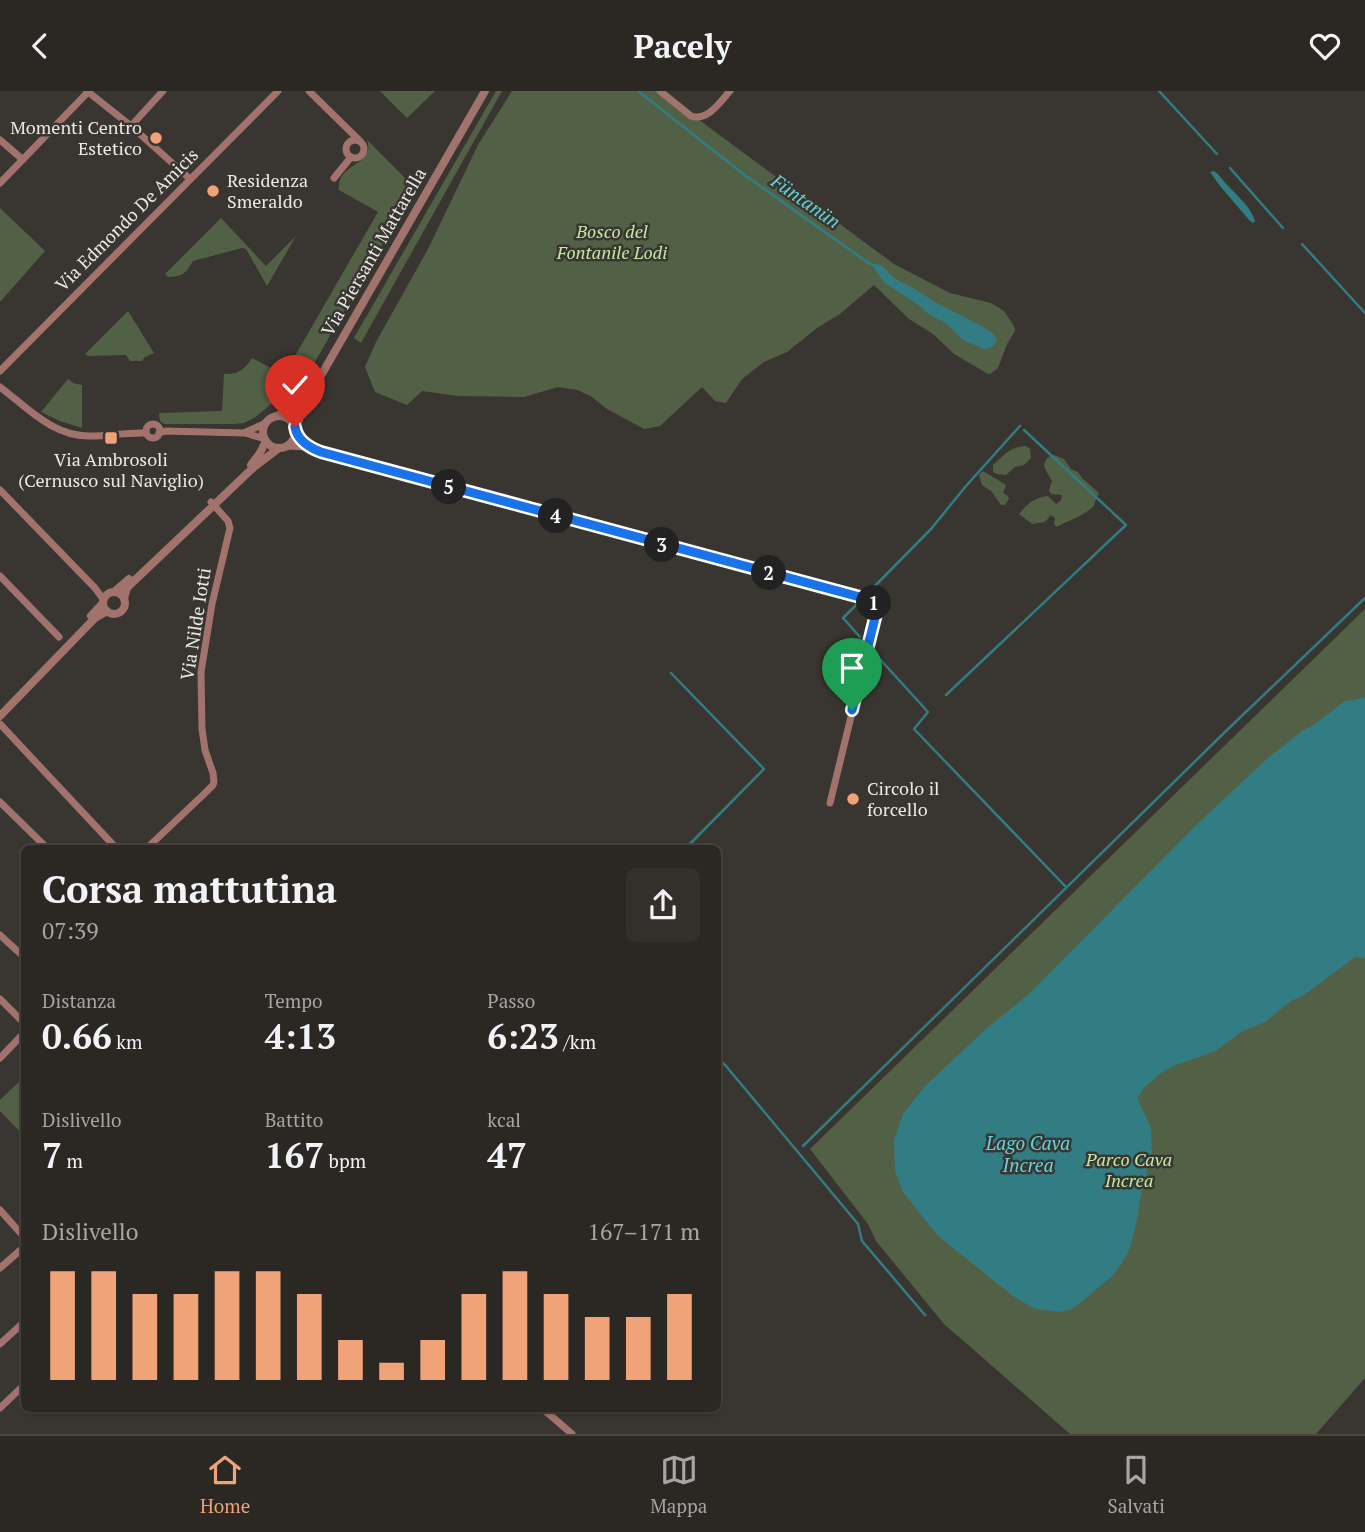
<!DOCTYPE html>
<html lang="it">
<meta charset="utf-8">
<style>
body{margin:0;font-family:"PT Serif",serif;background:#33302c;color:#f1f3f6;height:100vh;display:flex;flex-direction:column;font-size:26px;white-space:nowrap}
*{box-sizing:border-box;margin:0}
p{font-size:23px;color:#a6a6a6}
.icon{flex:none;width:38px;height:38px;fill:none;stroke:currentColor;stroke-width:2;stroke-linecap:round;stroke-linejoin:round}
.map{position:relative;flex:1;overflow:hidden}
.side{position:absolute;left:21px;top:754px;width:700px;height:567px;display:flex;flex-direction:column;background:#2b2824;border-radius:10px;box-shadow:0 2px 5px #0004,0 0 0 2px #474441}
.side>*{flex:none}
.pin{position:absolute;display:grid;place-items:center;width:60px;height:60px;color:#fff;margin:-72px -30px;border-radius:50% 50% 50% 0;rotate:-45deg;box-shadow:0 0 7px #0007}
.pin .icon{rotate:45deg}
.km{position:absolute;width:35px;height:35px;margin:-18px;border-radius:50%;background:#222;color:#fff;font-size:19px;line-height:35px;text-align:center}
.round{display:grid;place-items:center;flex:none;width:74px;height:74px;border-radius:10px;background:#33302c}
.overview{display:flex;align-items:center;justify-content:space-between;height:119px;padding:0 21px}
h1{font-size:38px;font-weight:700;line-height:52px}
.figures{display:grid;grid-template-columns:repeat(3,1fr);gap:10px;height:119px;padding:7px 21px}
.figures div{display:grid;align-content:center}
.figures b{font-size:35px;font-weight:700}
.figures small{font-size:19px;font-weight:400}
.figures p{font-size:19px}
.chart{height:196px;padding:14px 21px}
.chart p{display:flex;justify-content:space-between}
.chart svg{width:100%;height:126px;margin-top:7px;stroke:#f0a278;stroke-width:6}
header{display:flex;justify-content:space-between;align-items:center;height:91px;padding:0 21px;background:#2b2824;font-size:32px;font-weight:700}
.tab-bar{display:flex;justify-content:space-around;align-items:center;height:98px;border-top:2px solid #474441;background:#2b2824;font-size:19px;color:#a6a6a6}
.tab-bar a{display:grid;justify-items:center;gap:4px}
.tab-bar .on{color:#f0a278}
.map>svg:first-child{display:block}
.green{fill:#526146}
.water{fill:#317d83}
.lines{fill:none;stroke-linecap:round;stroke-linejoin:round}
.stream{stroke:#317d83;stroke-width:2.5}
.minor{stroke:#a2736d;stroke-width:7}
.tertiary{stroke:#a2736d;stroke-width:8}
.route-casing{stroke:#fff;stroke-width:14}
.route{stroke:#1a73e8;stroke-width:9}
.poi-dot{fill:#f0a278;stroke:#393530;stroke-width:2.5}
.labels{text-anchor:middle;stroke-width:5;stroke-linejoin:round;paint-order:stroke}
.poi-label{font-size:18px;fill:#ebe8e5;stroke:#393530;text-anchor:start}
.street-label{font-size:18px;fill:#ebe8e5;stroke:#393530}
.park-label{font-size:18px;font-style:italic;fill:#c1eaa2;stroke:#393530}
.water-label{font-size:19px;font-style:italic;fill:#60d3dc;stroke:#393530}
</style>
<header><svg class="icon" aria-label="back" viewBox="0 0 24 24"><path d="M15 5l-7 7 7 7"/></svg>Pacely<svg class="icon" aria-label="heart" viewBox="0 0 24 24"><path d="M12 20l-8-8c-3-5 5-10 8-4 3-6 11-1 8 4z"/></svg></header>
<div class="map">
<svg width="1365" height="1343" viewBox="0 0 1365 1343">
<rect width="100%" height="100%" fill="#393530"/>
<!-- green -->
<g class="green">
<polygon points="380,0 435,0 407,27"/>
<polygon points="496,0 502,0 361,252 354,247"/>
<polygon points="512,0 660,0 894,173 950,202 991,212 1004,220 1014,235 1015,240 1007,253 998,277 990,283 988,283 954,263 933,243 909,228 874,194 840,223 817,237 787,261 764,271 742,288 726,312 715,310 702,296 660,335 644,338 607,318 592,306 578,299 558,296 524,306 458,305 422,300 407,314 375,301 365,276 376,251 428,158 478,54"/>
<path d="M367,49L415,97L297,302L275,310L254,327L244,332L233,333H164L160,330L159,322L222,320L224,283C238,284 245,278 252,267L284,284L378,121L339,99C336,71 376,76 367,49Z"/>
<polygon points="0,117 45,160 0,211"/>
<path d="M221,127L266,175L296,145L267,195L246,158L242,157L193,170C185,183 184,185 168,186L165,183Z"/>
<polygon points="128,220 154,262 145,266 142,270 130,270 126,264 88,265 85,263"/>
<polygon points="68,288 73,292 82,294 82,337 60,330 41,321"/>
<path d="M1026,355L1030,358L1031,367L1024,374L1015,376L1006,384L997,383L993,381V374C1004,364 1010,356 1026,355Z"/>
<path d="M1054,364L1064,368L1071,378L1078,381L1082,387L1099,402L1095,410L1094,415C1082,426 1070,429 1056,436L1054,433L1055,427L1051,424L1045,431L1032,433L1019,423C1027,413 1035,406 1048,405L1056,413L1061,409L1062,404L1051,403L1049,399L1052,390L1045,378L1044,373L1048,366Z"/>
<polygon points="983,380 1006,394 1003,402 1008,405 1009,408 1005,414 1001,414 992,401 982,394 979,384"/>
<polygon points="1365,518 1365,1287 1316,1343 1070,1343 944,1233 876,1150 868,1133 810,1058"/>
<polygon points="24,986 24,1045 0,1020 0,1009"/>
</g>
<!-- water -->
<g class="water">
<path d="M1214,80L1218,83C1230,100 1249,111 1255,130L1253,132L1250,130L1220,95L1210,81Z"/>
<polygon points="870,172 881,174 895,188 917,199 933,210 983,236 994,243 997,250 992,256 984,258 963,249 947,233 927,222 920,215 885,192"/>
<polygon points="1365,607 1365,867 1355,866 1304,904 1291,910 1265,931 1241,941 1216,960 1173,975 1161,982 1144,997 1137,1007 1151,1037 1152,1064 1140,1108 1138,1124 1130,1157 1121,1174 1112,1185 1080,1212 1070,1219 1060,1221 1035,1218 1013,1205 937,1144 903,1101 895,1080 894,1050 903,1023 925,995 987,937 1029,903 1194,736 1269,666 1302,640 1315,633 1345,610"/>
</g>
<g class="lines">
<!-- stream -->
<g class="stream">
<polyline points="638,0 746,85 870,173"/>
<polyline points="1159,0 1217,63"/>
<polyline points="1230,77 1283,137"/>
<polyline points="1302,153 1365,222"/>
<polyline points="867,503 931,438 966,395 1020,335"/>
<polyline points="859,511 843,527 860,546"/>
<polyline points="878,566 928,621 914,638 1066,796"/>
<polyline points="671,582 764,678 685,758"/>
<polyline points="946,604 1126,434 1024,339"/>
<polyline points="718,967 726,975 858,1133 862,1150 925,1224"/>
<polyline points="803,1055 1226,640 1365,507"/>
</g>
<!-- minor -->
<g class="minor">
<polyline points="87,0 131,35 190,88"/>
<polyline points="309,0 360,50"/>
<path d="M660,0L691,25C707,31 720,11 730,0"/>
<polyline points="131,35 163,0"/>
<circle cx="355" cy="58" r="9"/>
<polyline points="0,49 22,68"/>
<polyline points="334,87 351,66"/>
<polyline points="0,92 88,1"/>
<polyline points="0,280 278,0"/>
<path d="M0,296C28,317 53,346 91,345C109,345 128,341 146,342"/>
<circle cx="153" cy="340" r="7"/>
<polyline points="246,341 266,332"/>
<polyline points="295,341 309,356"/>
<polyline points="159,342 166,340 245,342 265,348"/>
<polyline points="287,355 309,356 321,361 871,509 876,515 876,523 830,712"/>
<polyline points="0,399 95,497 103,508"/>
<polyline points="0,485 59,546"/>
<polyline points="0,633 117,758"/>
<polyline points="0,711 48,758"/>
<polyline points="146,758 203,704 213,694 214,691 213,682 205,659 202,638 201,581 212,513 230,437 228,430 211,411"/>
<polyline points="0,844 24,866"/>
<polyline points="0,908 24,932"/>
<polyline points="0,967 24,942"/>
<polyline points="0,1119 24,1146"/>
<polyline points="0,1177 24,1156"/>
<polyline points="0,1253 24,1231"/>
<polyline points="0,1317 24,1294"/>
<polyline points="543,1318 572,1343"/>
</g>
<!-- tertiary -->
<g class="tertiary">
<polyline points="277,325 296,314 305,303"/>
<circle cx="279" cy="341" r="16"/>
<polyline points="295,340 304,314 485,0"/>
<polyline points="251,374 260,362 266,350"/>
<polyline points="114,501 129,488"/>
<circle cx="114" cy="512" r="11"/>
<polyline points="124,507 127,497 134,490 254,376 279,357"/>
<polyline points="91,525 103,512"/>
<polyline points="0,625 95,527 107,520"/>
</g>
</g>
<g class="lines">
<!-- route casing -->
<g class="route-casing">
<path id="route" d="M295,336C297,349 310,357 321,361L871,509L876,515V523L852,619"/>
</g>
<!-- route -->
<use href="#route" class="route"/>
</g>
<!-- markers -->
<g class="poi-dot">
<circle cx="156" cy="47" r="7"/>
<circle cx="213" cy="100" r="7"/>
<rect x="104" y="340" width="14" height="14" rx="3.5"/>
<circle cx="853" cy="708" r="7"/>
</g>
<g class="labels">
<!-- poi labels -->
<g class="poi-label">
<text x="142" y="43" text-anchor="end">Momenti Centro<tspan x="142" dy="21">Estetico</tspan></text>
<text x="227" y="96">Residenza<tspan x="227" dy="21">Smeraldo</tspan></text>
<text x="111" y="375" text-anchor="middle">Via Ambrosoli<tspan x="111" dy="21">(Cernusco sul Naviglio)</tspan></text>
<text x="867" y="704">Circolo il<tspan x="867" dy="21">forcello</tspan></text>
</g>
<!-- street labels -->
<g class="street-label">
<text transform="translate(127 129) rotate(-45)" y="6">Via Edmondo De Amicis</text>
<text transform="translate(374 161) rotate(-60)" y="6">Via Piersanti Mattarella</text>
<text transform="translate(196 533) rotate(-81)" y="6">Via Nilde Iotti</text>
</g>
<!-- park labels -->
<g class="park-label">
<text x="612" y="147">Bosco del<tspan x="612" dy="21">Fontanile Lodi</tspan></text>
<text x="1129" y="1075">Parco Cava<tspan x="1129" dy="21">Increa</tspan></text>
</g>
<!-- water labels -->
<g class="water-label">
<text transform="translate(806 110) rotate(35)" y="7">Füntanün</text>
<text x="1028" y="1059">Lago Cava<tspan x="1028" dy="22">Increa</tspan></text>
</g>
</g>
</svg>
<div class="pin" style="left:852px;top:619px;background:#1e9e55"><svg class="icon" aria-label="arrive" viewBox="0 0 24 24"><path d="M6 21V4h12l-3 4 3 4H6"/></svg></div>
<div class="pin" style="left:295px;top:336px;background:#d93025"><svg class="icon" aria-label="check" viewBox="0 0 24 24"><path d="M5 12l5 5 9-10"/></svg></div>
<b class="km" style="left:874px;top:512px">1</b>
<b class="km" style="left:769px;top:482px">2</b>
<b class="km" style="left:662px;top:454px">3</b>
<b class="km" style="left:556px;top:425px">4</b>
<b class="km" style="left:449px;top:396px">5</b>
<section class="side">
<div class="overview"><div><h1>Corsa mattutina</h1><p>07:39</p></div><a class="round"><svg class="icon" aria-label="share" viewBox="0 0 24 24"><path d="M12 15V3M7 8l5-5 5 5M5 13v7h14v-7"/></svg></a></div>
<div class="figures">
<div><p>Distanza</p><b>0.66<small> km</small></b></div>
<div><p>Tempo</p><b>4:13</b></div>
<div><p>Passo</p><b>6:23<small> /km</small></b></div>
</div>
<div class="figures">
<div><p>Dislivello</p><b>7<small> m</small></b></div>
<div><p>Battito</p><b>167<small> bpm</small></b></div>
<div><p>kcal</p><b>47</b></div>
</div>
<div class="chart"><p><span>Dislivello</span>167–171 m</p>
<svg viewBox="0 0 160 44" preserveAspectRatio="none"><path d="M5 44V6M15 44V6M25 44V14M35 44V14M45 44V6M55 44V6M65 44V14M75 44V30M85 44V38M95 44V30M105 44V14M115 44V6M125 44V14M135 44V22M145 44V22M155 44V14"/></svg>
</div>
</section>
</div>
<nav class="tab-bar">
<a class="on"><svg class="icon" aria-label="home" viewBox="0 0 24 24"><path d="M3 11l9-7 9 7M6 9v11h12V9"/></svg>Home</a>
<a><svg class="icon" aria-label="map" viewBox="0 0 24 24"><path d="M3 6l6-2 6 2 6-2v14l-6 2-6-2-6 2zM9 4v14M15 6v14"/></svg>Mappa</a>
<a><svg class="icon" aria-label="saved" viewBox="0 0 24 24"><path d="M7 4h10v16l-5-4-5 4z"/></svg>Salvati</a>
</nav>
